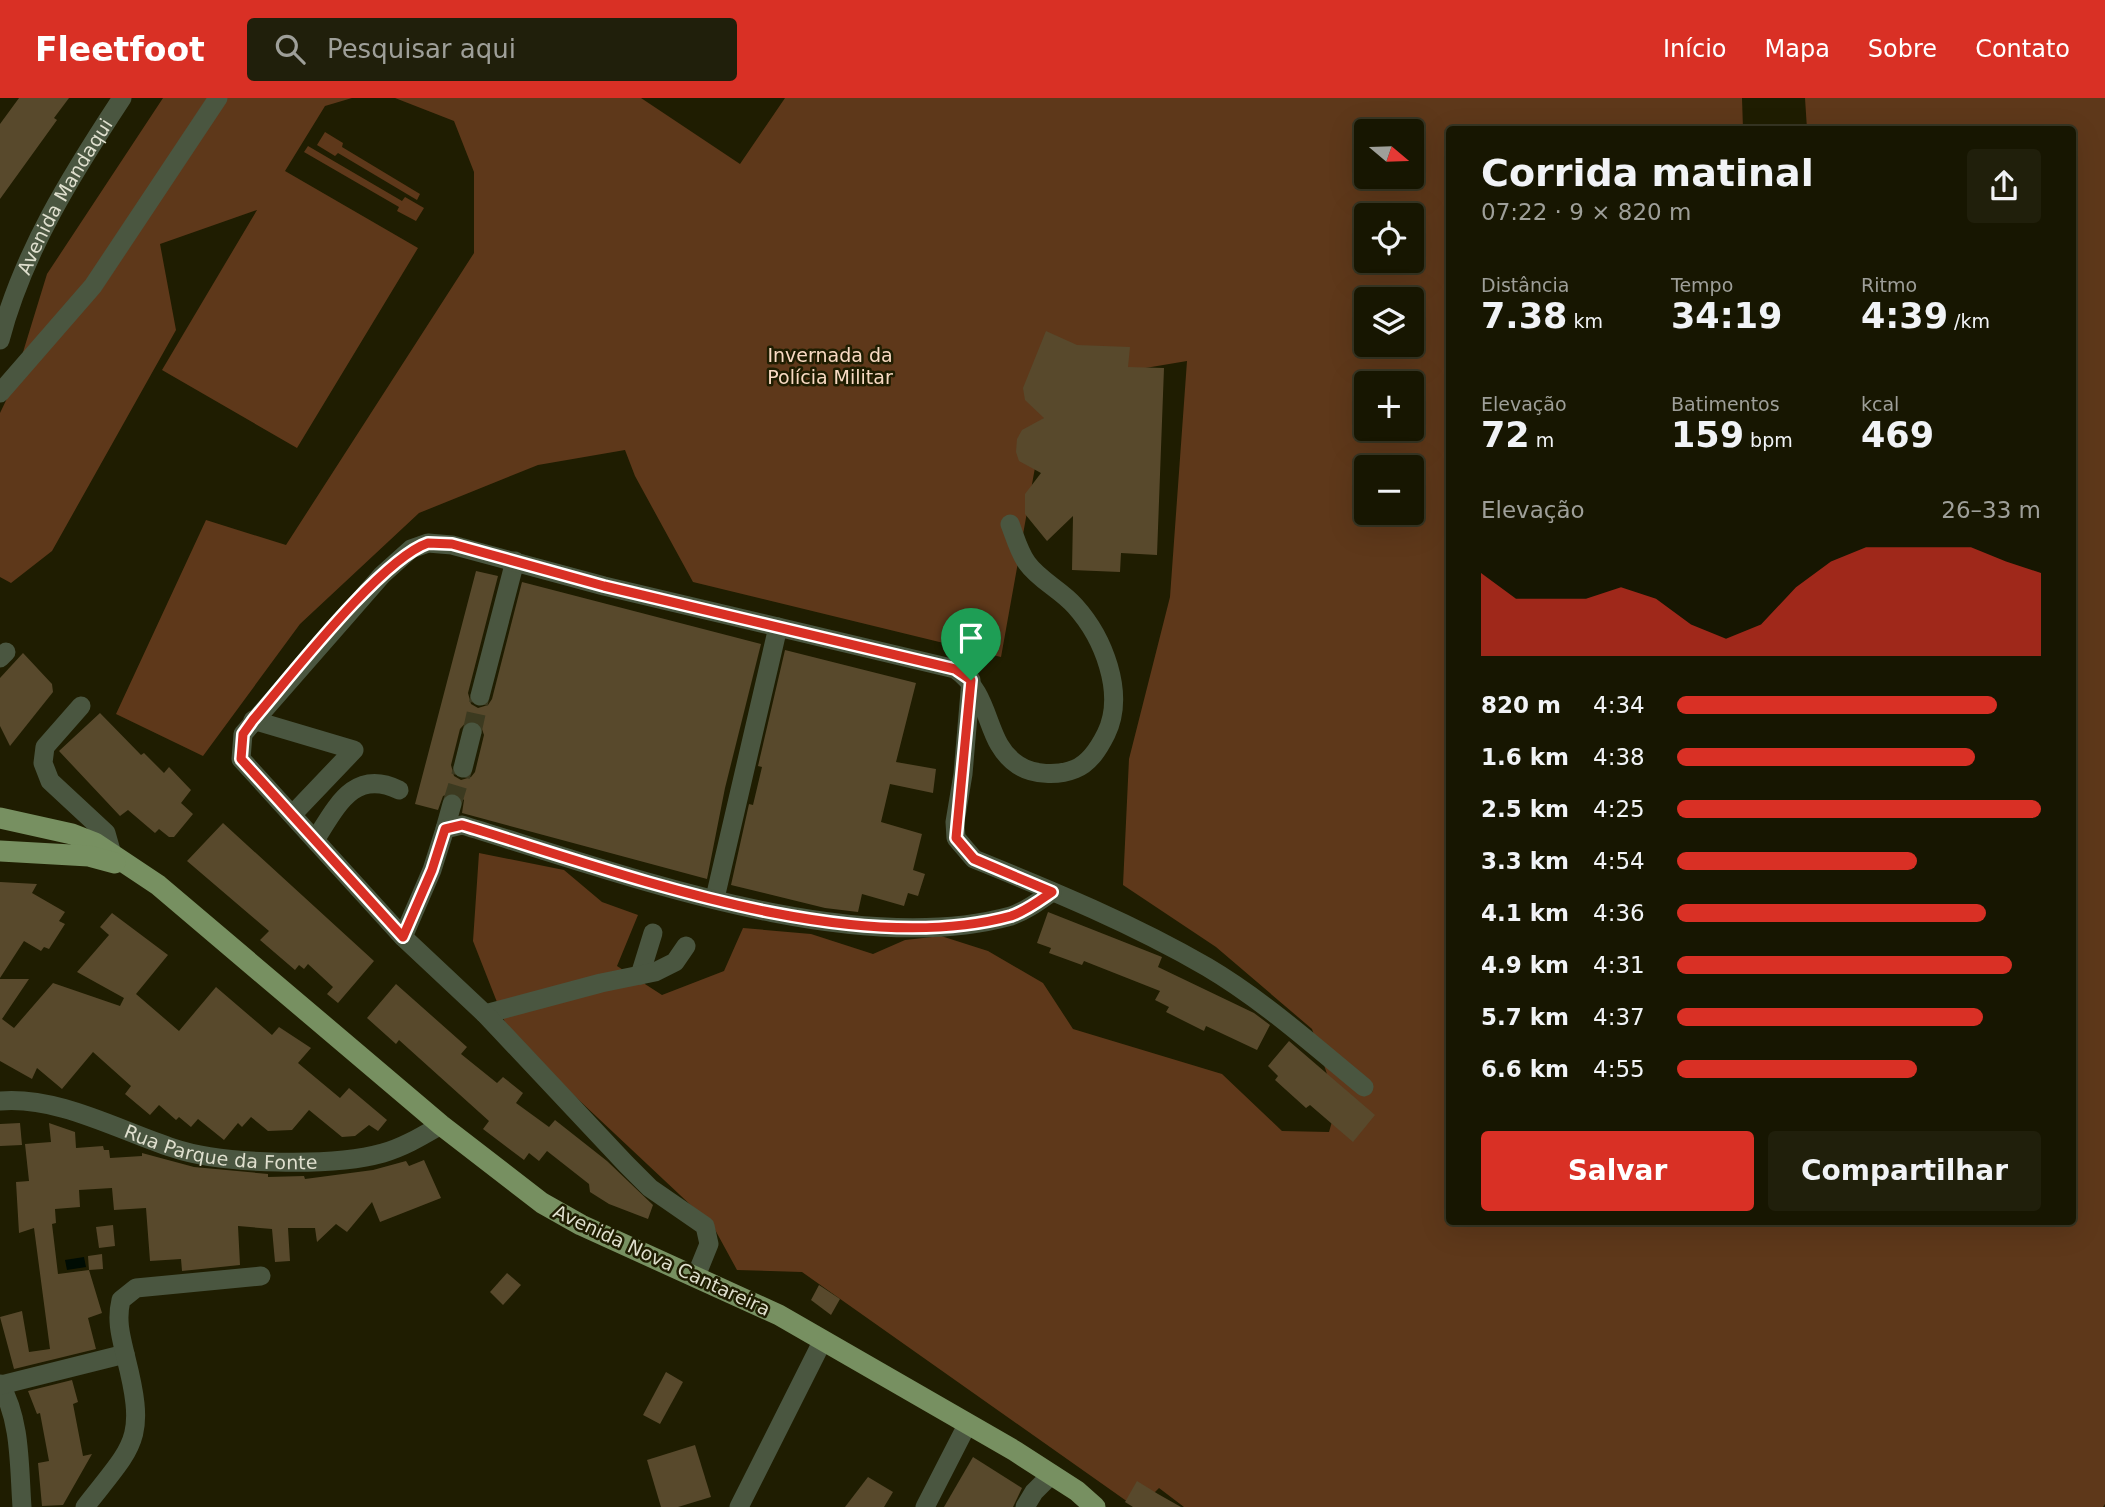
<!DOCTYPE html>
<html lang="pt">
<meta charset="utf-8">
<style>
body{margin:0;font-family:"DejaVu Sans",sans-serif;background:#201f0b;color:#f1f3f6;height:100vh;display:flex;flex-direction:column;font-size:26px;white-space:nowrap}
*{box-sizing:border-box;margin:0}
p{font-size:23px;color:#9e9f99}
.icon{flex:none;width:38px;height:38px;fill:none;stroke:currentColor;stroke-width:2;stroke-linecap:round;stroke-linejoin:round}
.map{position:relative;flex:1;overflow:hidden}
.drawer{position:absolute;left:1446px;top:28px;width:630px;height:1099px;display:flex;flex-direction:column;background:#171601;border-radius:7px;box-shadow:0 7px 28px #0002,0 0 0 2px #363523}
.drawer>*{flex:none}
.needle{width:46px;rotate:109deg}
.controls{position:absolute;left:1354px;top:21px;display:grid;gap:14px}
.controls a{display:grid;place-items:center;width:70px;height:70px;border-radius:7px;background:#171601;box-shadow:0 7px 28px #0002,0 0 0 2px #363523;font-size:35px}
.pin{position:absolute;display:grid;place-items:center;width:60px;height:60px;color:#fff;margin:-72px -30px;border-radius:50% 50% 50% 0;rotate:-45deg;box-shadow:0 0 7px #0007}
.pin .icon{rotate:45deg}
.round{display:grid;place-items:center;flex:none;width:74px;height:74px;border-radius:7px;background:#201f0b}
.overview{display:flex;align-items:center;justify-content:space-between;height:119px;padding:0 35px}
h1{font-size:38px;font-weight:800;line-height:52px}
.figures{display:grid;grid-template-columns:repeat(3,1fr);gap:10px;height:119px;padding:7px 35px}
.figures div{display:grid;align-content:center}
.figures b{font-size:35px;font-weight:800}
.figures small{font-size:19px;font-weight:400}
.figures p{font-size:19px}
.chart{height:196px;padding:14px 35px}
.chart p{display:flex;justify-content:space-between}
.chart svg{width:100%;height:126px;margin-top:7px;fill:#d93025;opacity:.7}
.cta{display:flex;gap:14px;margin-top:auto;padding:14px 35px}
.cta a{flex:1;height:80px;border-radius:7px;background:#d93025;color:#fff;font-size:28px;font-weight:800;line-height:80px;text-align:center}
.cta a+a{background:#201f0b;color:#f1f3f6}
ul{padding:0 35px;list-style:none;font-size:23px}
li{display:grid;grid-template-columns:112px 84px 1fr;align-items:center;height:52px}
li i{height:18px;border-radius:9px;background:#d93025}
header{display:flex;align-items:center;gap:42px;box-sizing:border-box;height:98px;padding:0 35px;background:#d93025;color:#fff}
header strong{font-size:33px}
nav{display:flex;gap:38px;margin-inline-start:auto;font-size:24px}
.search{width:490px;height:63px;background:#201f0b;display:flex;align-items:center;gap:18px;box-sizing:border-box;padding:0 24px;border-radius:7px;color:#9e9f99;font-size:26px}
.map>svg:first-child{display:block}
.green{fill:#5e381a;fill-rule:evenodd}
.water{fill:#000c03}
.building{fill:#58492c;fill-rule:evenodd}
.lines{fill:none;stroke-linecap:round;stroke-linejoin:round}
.minor-tunnel{stroke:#3c3a20;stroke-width:19;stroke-dasharray:19 10;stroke-linecap:butt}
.minor{stroke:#4a5640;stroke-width:19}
.major{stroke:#779061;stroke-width:21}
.route-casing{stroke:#fff;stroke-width:14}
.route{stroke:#d93025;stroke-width:9}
.labels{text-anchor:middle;stroke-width:5;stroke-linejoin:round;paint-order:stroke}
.street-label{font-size:19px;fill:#dfdfce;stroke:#1f1d01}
.park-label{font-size:19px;fill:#f9dac3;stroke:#1f1d01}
</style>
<header>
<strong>Fleetfoot</strong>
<div class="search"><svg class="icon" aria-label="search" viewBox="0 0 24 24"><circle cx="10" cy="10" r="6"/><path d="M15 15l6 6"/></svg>Pesquisar aqui</div>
<nav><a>Início</a><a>Mapa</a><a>Sobre</a><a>Contato</a></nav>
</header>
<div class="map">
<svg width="2105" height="1409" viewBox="0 0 2105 1409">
<rect width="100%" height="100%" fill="#1f1d01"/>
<!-- green -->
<g class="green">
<polygon points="163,0 352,0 325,8 285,73 418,150 297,350 162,272 257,112 160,146 176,232 52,453 11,485 0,479 0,315 12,290 47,176"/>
<path d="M395,0H641L740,66L785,0H1742L1743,31L1449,32V1124H2072V32L1807,31L1805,0H2105V1406L2103,1409H1184L1159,1390L1140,1409H1135L802,1174L737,1172L713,1128L565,989L506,927L473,843L479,755L564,772L602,804L638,817L617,868L662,897L724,873L743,830L811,836L873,856L905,842L941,838L988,853L1043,885L1073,931L1222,976L1282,1033L1329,1034L1337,1006L1312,931L1216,849L1123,787L1129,661L1170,499L1187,263L1050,286L1001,559L693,484L635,378L625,352L538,367L419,415L300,526L203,658L116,616L206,422L286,447L474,155V74L454,23ZM1367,33H1412V79H1367ZM1367,117H1412V163H1367ZM1367,201H1412V247H1367ZM1367,285H1412V331H1367ZM1367,369H1412V415H1367Z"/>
<polygon points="325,34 343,45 342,49 420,96 417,102 338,55 335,58 317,47"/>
<polygon points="308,48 402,103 405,99 424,110 416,123 397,113 399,109 304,54"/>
</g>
<!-- water -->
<polygon class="water" points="84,1159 86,1169 67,1172 65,1162"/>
<!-- building -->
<g class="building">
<polygon points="19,0 69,0 54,20 57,22 0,101 0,26"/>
<polygon points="1046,233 1077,247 1130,249 1128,269 1164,270 1157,457 1121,455 1120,474 1072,472 1073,418 1047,443 1025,416 1025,396 1041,375 1019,363 1016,354 1017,341 1022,332 1044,320 1025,302 1023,290"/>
<path d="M476,473L498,478L468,595L471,606L478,610L488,607L492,601L522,484L761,546L725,690L707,781L462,715L464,702L455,694L443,698L438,712L415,706ZM468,622L480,625L484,637L475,674L471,679L461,682L454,678L451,667L460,631Z"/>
<polygon points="785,552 916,585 896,664 936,671 933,695 890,686 881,724 922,736 913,772 925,776 918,798 908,795 904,808 862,796 858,814 825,810 731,787 749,706 753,707 762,669 758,668"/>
<polygon points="23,555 52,586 53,594 10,648 0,628 0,580"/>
<polygon points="100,615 141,657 144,655 164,675 169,669 191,692 181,705 193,716 174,739 169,739 159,731 155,735 128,712 120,718 59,653"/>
<polygon points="223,725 374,863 338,905 327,896 333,889 308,866 304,871 299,867 295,872 260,842 269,833 187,763"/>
<polygon points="0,784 37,786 32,795 65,814 59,823 65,826 49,851 44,849 41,853 24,843 0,880"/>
<polygon points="1048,814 1162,859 1158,869 1254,915 1270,927 1257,952 1206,928 1204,933 1166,914 1169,909 1155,902 1160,893 1084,863 1082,867 1049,855 1051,850 1037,845"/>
<polygon points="112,815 168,857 136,896 179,933 216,889 272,937 279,929 311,950 298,965 340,1000 349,990 387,1022 378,1033 369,1027 355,1038 342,1039 309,1012 292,1032 268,1033 251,1019 242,1029 238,1025 224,1042 198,1021 191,1029 179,1019 176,1022 159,1007 150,1017 125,996 131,988 93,954 62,991 37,970 32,981 0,963 0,881 29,881 2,921 14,930 53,885 120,908 124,900 77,874 109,837 100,829"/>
<polygon points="396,886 467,949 461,956 497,985 503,979 523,995 516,1005 549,1029 555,1022 607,1063 653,1107 648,1121 609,1106 590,1094 589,1086 547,1053 539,1063 529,1055 524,1062 483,1031 489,1023 399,942 396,946 367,920"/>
<polygon points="1289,943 1375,1017 1353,1044 1310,1007 1306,1010 1275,982 1278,978 1268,968"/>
<polygon points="20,1025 22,1047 0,1048 0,1026"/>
<polygon points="49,1025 75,1034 76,1050 103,1048 104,1052 109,1052 110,1060 142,1058 142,1055 194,1069 268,1076 268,1079 304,1078 305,1081 373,1072 406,1063 409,1068 424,1062 441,1100 380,1124 372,1104 347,1134 336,1126 317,1144 315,1130 288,1130 290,1163 275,1164 272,1131 238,1128 240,1167 182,1173 181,1161 150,1163 146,1110 114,1112 112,1090 79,1092 80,1109 55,1111 56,1125 52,1126 58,1176 89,1172 102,1215 88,1220 96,1251 14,1271 0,1219 22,1213 29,1254 50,1251 34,1130 19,1135 16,1084 29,1083 25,1046 51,1044"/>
<polygon points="113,1127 115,1148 99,1150 96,1129"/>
<polygon points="102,1156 103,1171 89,1172 88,1158"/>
<polygon points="507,1175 521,1187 503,1207 490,1194"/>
<polygon points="819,1187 840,1201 831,1217 811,1202"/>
<polygon points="666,1274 683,1284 660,1326 643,1317"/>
<polygon points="72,1282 78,1304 73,1306 83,1358 92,1356 63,1407 42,1408 38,1365 49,1363 40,1315 37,1316 28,1293"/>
<polygon points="695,1347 711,1399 678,1409 661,1409 647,1362"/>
<polygon points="973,1359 1022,1390 1013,1409 944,1409"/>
<polygon points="868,1379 893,1394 884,1409 845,1409"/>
<polygon points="1137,1383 1158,1396 1181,1409 1133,1409 1125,1404"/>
</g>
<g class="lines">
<!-- minor-tunnel -->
<g class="minor-tunnel">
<polyline points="472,634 480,598"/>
<polyline points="452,706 463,670"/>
</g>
<!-- minor -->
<g class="minor">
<path id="s1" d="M0,242C23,154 72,76 122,0"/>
<polyline points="0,295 93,188 218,0"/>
<polyline points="0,560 6,554"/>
<path d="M971,582L963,676L955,724L956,740L974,761C1053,793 1133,826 1207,869C1263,902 1314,948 1364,989"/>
<polyline points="480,598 515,463"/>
<polyline points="81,608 45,649 43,665 50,683 106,735 112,756"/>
<polyline points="253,622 354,652 292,717"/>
<polyline points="463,670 472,634"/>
<polyline points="445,731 452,706"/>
<path d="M315,742C337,708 354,670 399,692"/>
<polyline points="715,800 778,529"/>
<path d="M403,839L432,772L445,731L462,727C617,774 851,862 1011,818C1026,813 1039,803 1052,794"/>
<polyline points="640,877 653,835"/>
<polyline points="485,916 601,885 655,874 675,864 686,848"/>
<path id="s2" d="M0,1003C58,998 118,1032 173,1050C223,1067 333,1069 383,1055C404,1049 422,1038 441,1027"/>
<path d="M696,1178L709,1146L705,1128L650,1090L626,1066L485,916L403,839L241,661L243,636L382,477L411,451L428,445L452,447L604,488L955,571C994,598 983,644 1018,667C1033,677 1058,678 1075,671C1090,665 1099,650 1106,636C1126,595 1103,539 1075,508C1061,492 1039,482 1027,465C1019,454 1015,439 1010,426"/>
<path d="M0,1286C21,1322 19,1368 22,1409"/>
<polyline points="1,1287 125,1256"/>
<path d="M85,1409C134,1346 147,1343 126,1260C121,1239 116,1223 121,1202L136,1190L261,1178"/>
<polyline points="739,1409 823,1242"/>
<polyline points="925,1409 967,1327"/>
<polyline points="1025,1409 1034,1394 1052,1376"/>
</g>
<!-- major -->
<g class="major">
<polyline points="0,720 72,736 95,745 158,787 441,1027 542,1105 581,1127 779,1217 1015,1353 1077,1393 1095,1409"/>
<polyline points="0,753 89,758 115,765"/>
</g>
</g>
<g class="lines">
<!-- route casing -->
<g class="route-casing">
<path id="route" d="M428,445L452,446L604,488L955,571L971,582L956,740L974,761L1052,794C1039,803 1026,813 1011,818C850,862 618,774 462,727L445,731L432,772L403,839L241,661L243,636L253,622C290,579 381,461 428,445Z"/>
</g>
<!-- route -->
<use href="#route" class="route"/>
</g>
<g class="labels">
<!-- street labels -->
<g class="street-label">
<text dy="7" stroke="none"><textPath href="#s1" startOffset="158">Avenida Mandaqui</textPath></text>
<text dy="7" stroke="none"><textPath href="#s2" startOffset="228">Rua Parque da Fonte</textPath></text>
<text transform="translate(662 1162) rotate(25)" y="7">Avenida Nova Cantareira</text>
</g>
<!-- park labels -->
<g class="park-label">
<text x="830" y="264">Invernada da<tspan x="830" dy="22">Polícia Militar</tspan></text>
</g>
</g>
</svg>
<div class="controls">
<a><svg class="needle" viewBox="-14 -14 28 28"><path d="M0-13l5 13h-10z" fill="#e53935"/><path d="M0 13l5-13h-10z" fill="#9e9f99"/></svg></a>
<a><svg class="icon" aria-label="locate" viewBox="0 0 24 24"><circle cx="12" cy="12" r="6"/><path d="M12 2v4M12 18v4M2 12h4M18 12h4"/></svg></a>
<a><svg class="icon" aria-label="layers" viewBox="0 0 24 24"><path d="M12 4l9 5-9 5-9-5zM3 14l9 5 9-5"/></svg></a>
<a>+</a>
<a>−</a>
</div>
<div class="pin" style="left:971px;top:582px;background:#1e9e55"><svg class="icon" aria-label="arrive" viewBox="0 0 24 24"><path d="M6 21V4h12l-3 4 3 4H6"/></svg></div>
<section class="drawer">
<div class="overview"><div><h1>Corrida matinal</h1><p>07:22 · 9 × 820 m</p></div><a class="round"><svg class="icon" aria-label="share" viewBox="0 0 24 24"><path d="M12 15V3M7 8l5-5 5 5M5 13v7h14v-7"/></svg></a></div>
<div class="figures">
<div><p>Distância</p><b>7.38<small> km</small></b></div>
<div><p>Tempo</p><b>34:19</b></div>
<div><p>Ritmo</p><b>4:39<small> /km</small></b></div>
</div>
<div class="figures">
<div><p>Elevação</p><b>72<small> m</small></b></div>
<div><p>Batimentos</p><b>159<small> bpm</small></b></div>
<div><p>kcal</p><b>469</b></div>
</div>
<div class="chart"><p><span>Elevação</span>26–33 m</p>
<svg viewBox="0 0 160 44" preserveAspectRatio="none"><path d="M0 44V15L10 24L20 24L30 24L40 20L50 24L60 33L70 38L80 33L90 20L100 11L110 6L120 6L130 6L140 6L150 11L160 15V44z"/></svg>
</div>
<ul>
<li><b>820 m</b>4:34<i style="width:88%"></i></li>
<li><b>1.6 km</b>4:38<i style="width:82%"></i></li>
<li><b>2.5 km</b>4:25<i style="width:100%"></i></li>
<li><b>3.3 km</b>4:54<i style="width:66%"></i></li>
<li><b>4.1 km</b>4:36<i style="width:85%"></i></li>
<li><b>4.9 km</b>4:31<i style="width:92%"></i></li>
<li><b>5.7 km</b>4:37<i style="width:84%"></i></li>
<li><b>6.6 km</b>4:55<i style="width:66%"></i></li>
</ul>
<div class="cta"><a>Salvar</a><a>Compartilhar</a></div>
</section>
</div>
